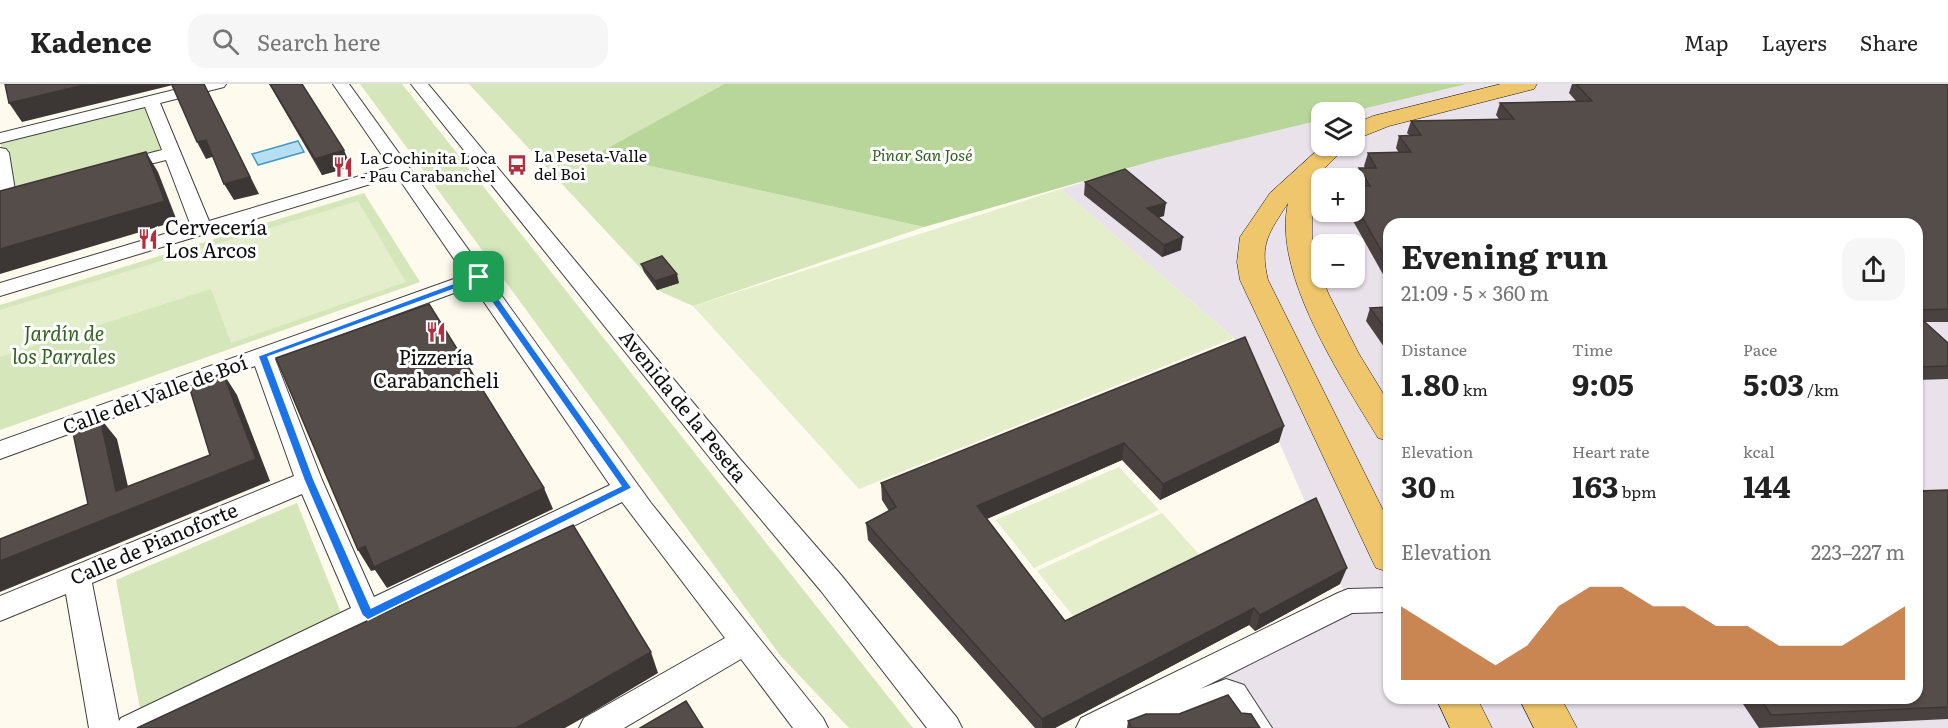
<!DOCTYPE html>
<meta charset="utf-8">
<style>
body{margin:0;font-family:Literata,serif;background:#f6f6f6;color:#222;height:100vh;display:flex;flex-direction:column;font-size:22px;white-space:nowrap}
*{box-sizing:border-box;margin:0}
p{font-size:20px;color:#767676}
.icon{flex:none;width:33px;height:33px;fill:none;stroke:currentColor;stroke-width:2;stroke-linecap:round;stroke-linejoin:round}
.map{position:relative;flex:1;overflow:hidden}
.side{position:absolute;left:1383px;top:134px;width:540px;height:486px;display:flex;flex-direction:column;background:#fff;border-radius:18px;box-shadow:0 2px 4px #0004}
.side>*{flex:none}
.buttons{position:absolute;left:1311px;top:18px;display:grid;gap:12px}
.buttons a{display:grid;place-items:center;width:54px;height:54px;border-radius:12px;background:#fff;box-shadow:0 2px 4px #0004;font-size:30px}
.pin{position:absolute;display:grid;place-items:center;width:51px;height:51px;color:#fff;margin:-26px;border-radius:12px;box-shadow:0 3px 9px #0006}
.round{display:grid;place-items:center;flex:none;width:63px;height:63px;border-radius:18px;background:#f6f6f6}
.overview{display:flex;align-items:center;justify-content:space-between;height:102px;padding:0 18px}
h1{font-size:33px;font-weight:700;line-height:45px}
.metrics{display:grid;grid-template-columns:repeat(3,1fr);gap:9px;height:102px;padding:6px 18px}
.metrics div{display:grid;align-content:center}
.metrics b{font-size:30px;font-weight:700}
.metrics small{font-size:16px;font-weight:400}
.metrics p{font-size:16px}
.chart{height:168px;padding:12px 18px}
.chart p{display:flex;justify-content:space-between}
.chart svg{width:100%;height:108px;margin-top:6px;fill:#b45309;opacity:.7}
header{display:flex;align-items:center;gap:36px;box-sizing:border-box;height:84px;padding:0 30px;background:#fff;border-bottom:2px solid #e0e0e0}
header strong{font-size:28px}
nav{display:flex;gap:33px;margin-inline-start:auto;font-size:21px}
.search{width:420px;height:54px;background:#f6f6f6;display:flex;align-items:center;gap:15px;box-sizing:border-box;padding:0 21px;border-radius:18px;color:#767676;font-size:22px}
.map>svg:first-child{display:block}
.industrial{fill:#eae2eb;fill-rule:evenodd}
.green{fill:#d4e6ba}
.forest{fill:#b9d69a}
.pitch{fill:#e4eecb}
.water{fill:#b6e0f2;stroke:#419ac5;stroke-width:1.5}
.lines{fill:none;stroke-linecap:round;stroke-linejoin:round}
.minor-casing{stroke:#404040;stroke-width:2}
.major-casing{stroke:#1e1e1e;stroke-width:1}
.minor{fill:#fff;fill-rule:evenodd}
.major{fill:#f0c66c;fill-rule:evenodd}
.wall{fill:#494240}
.shaded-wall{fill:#3c3634}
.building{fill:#554d4a;stroke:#3c3634;stroke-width:1.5}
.route{fill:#1a73e8;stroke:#fff;stroke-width:1.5;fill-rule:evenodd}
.labels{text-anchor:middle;stroke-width:6;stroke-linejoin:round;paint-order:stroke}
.far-park-label{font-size:16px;font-style:italic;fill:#336121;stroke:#fff}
.far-poi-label{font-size:16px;fill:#0d0d0d;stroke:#fff;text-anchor:start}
.poi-label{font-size:20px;fill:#0d0d0d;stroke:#fff;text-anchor:start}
.park-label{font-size:20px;font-style:italic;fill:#336121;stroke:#fff}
.street-label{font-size:20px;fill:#0d0d0d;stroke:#fff}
</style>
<header>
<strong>Kadence</strong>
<div class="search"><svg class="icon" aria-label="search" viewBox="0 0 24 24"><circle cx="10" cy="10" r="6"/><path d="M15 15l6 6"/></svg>Search here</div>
<nav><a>Map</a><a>Layers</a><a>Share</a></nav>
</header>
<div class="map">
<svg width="1948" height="644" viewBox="0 0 1948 644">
<rect width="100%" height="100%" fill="#fefaee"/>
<!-- industrial -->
<path class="industrial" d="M1467,0H1948V644H1117L1352,526L1234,254L1061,105L1160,75L1321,36L1322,62H1354V28H1350ZM1322,94H1354V128H1322ZM1389,140H1917V614H1389ZM1322,160H1354V194H1322Z"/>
<!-- green -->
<g class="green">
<polygon points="360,0 402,0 913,644 849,644 780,571"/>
<polygon points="469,0 724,0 598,70 924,143 693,222 657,206 644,188"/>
<polygon points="151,17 171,69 7,113 0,54"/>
<polygon points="364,109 420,198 0,346 0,221"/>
<polygon points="297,419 342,531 140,625 116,496"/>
</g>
<!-- forest -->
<polygon class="forest" points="724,0 1467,0 1350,28 1322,28 1321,36 1160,75 924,143 597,70"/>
<!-- pitch -->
<g class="pitch">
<polygon points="1061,105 1234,254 859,405 693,222"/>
<polygon points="358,117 406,198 231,259 211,205 0,273 0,226"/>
<polygon points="1119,383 1159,426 1034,484 996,436"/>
<polygon points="1162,429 1205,477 1078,538 1037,487"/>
</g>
<!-- water -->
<polygon class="water" points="298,57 304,68 258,81 252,70"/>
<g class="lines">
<!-- minor casing -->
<g class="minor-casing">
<g id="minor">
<path d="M198,0H226L224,3L160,19L209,137L390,83L333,0H349L651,419L823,634L828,644H793L741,575L624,644H579L584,634L725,554L622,418L164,644H89L66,510L0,537V512L294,392L255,282L0,375V357L465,191L397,92L0,212V199L191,142L166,76L118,88L112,87L109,83L112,79L162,66L145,23L0,59V49ZM473,202L610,401L374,513L322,396L275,275ZM302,410L351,524L121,634L119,637L92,499Z"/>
<polygon points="411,0 428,0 740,375 841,491 957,634 962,644 927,644 821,507 722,389"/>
<polygon points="0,64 6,65 9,69 16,113 14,117 7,119 0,117"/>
<polygon points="1389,504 1389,528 1352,529 1200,605 1226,595 1244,601 1272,644 1238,644 1224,624 1174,644 1076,644 1081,634 1338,509 1348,505"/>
</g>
</g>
<!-- major casing -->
<g class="major-casing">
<g id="major">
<polygon points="1501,0 1537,0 1534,5 1389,42 1354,56 1354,40 1373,32"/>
<path d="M1322,62H1347L1322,87L1312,128V153L1322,194L1329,211L1359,270L1389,319V357L1378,354C1342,294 1272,190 1288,119C1269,149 1259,159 1268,196L1389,438V488L1376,484L1371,474L1240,196L1237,178L1240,153L1270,109Z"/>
<polygon points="1436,614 1477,614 1492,644 1450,644"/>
<polygon points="1519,614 1561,614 1577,644 1534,644"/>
</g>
</g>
<!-- minor -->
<use href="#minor" class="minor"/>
<!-- major -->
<use href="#major" class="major"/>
</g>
<!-- wall -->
<g class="wall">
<polygon points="269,0 302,0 351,83 322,91"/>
<polygon points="1572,0 1946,0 1948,1 1948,238 1925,238 1948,259 1948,295 1917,296 1917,140 1389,140 1389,201 1348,128 1354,128 1354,102 1359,102 1356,96 1359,84 1365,84 1364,82 1368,69 1399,69 1396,64 1399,52 1409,51 1407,49 1411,37 1499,35 1496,31 1500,19 1576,17 1569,9"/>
<polygon points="1085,98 1164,132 1158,133 1181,166 1162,173 1084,111"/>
<polygon points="641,180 679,199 657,206 644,188"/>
<polygon points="1389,223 1389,270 1366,237 1370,224"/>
<polygon points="1245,253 1279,358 1160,416 1122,376 987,435 1065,537 1340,500 1255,547 1249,541 1055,644 1035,644 868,456 866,439 889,427 882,416 881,399"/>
<polygon points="1948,406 1948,635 1759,644 1739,614 1917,614"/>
<polygon points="1241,629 1260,644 1127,644 1128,637"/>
</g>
<!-- shaded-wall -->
<g class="shaded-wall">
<polygon points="88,0 177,0 22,38 9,19"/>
<polygon points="204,0 259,110 234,116 224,100"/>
<polygon points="206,56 215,72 206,75 197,58"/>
<polygon points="344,66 351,83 322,91 315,75"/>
<polygon points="146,68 158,88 177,137 0,190 0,165"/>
<polygon points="1166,119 1164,132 1145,137 1147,124"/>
<polygon points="1183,153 1181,166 1162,173 1164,161"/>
<polygon points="677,190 679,199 657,206 655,197"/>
<polygon points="223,289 237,311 270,397 0,508 0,477 116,407 100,334 117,355 133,424 256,375"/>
<polygon points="1284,342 1279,358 1160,416 1163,400"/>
<polygon points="1124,359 1122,376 977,439 977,422"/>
<polygon points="544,404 553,425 387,504 375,486 371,487 358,466 365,462"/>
<polygon points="1347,484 1340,500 1255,547 1260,531"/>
<polygon points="1254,524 1249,541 1055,644 1042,644 1042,635"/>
<polygon points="651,568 658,589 581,635 565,644 516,644"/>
</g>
<!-- building -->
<g class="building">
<polygon points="5,0 88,0 9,19"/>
<polygon points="176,0 204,0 250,93 224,100 206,56 197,58 172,1"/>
<polygon points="270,0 302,0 344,66 315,75"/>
<polygon points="1576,0 1946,0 1948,1 1948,225 1917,226 1917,140 1389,140 1389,180 1354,119 1354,102 1370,102 1359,84 1376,84 1368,69 1411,68 1399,52 1421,51 1411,37 1514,35 1500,19 1592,17"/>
<polygon points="146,68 165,117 0,165 0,107"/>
<polygon points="1125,85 1166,119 1147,124 1183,153 1164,161 1085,98"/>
<polygon points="662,172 677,190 655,197 641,180"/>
<polygon points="429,220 544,404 374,483 365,462 358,466 276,274"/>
<polygon points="1389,223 1389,250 1370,224"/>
<polygon points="1917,231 1948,259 1948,282 1917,283"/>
<polygon points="1245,253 1284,342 1163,400 1124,359 977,422 1065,537 1316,414 1347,484 1260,531 1254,524 1042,635 866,439 896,423 881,399"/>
<polygon points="223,289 256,375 0,477 0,455 88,420 72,344 100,334 116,407 210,371 189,302"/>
<polygon points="1948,406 1948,623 1771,631 1760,614 1917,614 1917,407"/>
<polygon points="573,441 651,568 571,614 516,644 137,644"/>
<polygon points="1228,611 1241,629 1251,630 1260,644 1132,644 1128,637 1146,630 1179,630"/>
<polygon points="686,617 703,644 640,644"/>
</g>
<!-- route -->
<path class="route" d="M476,191H482L632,404L368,536L362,531L304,396L258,272ZM477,197L621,402L371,524L314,396L268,273Z"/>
<!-- icons -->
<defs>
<g id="bus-bare" transform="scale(1.62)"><path d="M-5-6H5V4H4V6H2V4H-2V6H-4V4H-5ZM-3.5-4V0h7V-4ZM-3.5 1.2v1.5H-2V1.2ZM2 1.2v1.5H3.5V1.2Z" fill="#b42e3e" stroke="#fff" stroke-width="2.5" paint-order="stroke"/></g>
<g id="restaurant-bare" transform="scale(1.62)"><path d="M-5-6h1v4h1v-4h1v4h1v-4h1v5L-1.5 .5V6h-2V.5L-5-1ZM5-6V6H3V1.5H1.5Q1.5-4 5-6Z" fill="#b42e3e" stroke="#fff" stroke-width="2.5" paint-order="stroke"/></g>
</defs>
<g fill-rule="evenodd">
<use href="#bus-bare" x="517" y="81"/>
<use href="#restaurant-bare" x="343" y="83"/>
<use href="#restaurant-bare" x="148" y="155"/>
<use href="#restaurant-bare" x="436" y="248"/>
</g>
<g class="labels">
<!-- far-park labels -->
<g class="far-park-label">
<text x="922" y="77">Pinar San José</text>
</g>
<!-- far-poi labels -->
<g class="far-poi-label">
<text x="534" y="78">La Peseta-Valle<tspan x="534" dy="18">del Boi</tspan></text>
<text x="360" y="80">La Cochinita Loca<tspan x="360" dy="18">- Pau Carabanchel</tspan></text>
</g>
<!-- poi labels -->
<g class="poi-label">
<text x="165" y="151">Cervecería<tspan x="165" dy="23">Los Arcos</tspan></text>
<text x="436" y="281" text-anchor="middle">Pizzería<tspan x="436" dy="23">Carabancheli</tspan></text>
</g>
<!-- park labels -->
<g class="park-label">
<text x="64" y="257">Jardín de<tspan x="64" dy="23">los Parrales</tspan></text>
</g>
<!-- street labels -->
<g class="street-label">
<text transform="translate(155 311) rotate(-20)" y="7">Calle del Valle de Boí</text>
<text transform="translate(683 322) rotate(51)" y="7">Avenida de la Peseta</text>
<text transform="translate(154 460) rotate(-23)" y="7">Calle de Pianoforte</text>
</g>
</g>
</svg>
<div class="buttons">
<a><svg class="icon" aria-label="layers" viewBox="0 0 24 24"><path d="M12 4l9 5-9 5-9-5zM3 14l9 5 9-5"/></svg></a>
<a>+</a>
<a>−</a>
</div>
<div class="pin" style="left:479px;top:193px;background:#1e9e55"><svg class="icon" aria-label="arrive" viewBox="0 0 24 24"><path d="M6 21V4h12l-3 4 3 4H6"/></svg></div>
<section class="side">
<div class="overview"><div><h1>Evening run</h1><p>21:09 · 5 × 360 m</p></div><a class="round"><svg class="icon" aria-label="share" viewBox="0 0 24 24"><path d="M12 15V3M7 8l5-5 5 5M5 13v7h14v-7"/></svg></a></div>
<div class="metrics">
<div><p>Distance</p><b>1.80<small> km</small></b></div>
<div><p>Time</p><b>9:05</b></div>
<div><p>Pace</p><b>5:03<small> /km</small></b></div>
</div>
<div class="metrics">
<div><p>Elevation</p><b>30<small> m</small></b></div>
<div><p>Heart rate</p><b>163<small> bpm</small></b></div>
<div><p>kcal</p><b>144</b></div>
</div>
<div class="chart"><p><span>Elevation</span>223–227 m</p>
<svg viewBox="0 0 160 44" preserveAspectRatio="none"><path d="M0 44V14L10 22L20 30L30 38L40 30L50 14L60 6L70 6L80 14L90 14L100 22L110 22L120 30L130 30L140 30L150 22L160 14V44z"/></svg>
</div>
</section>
</div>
